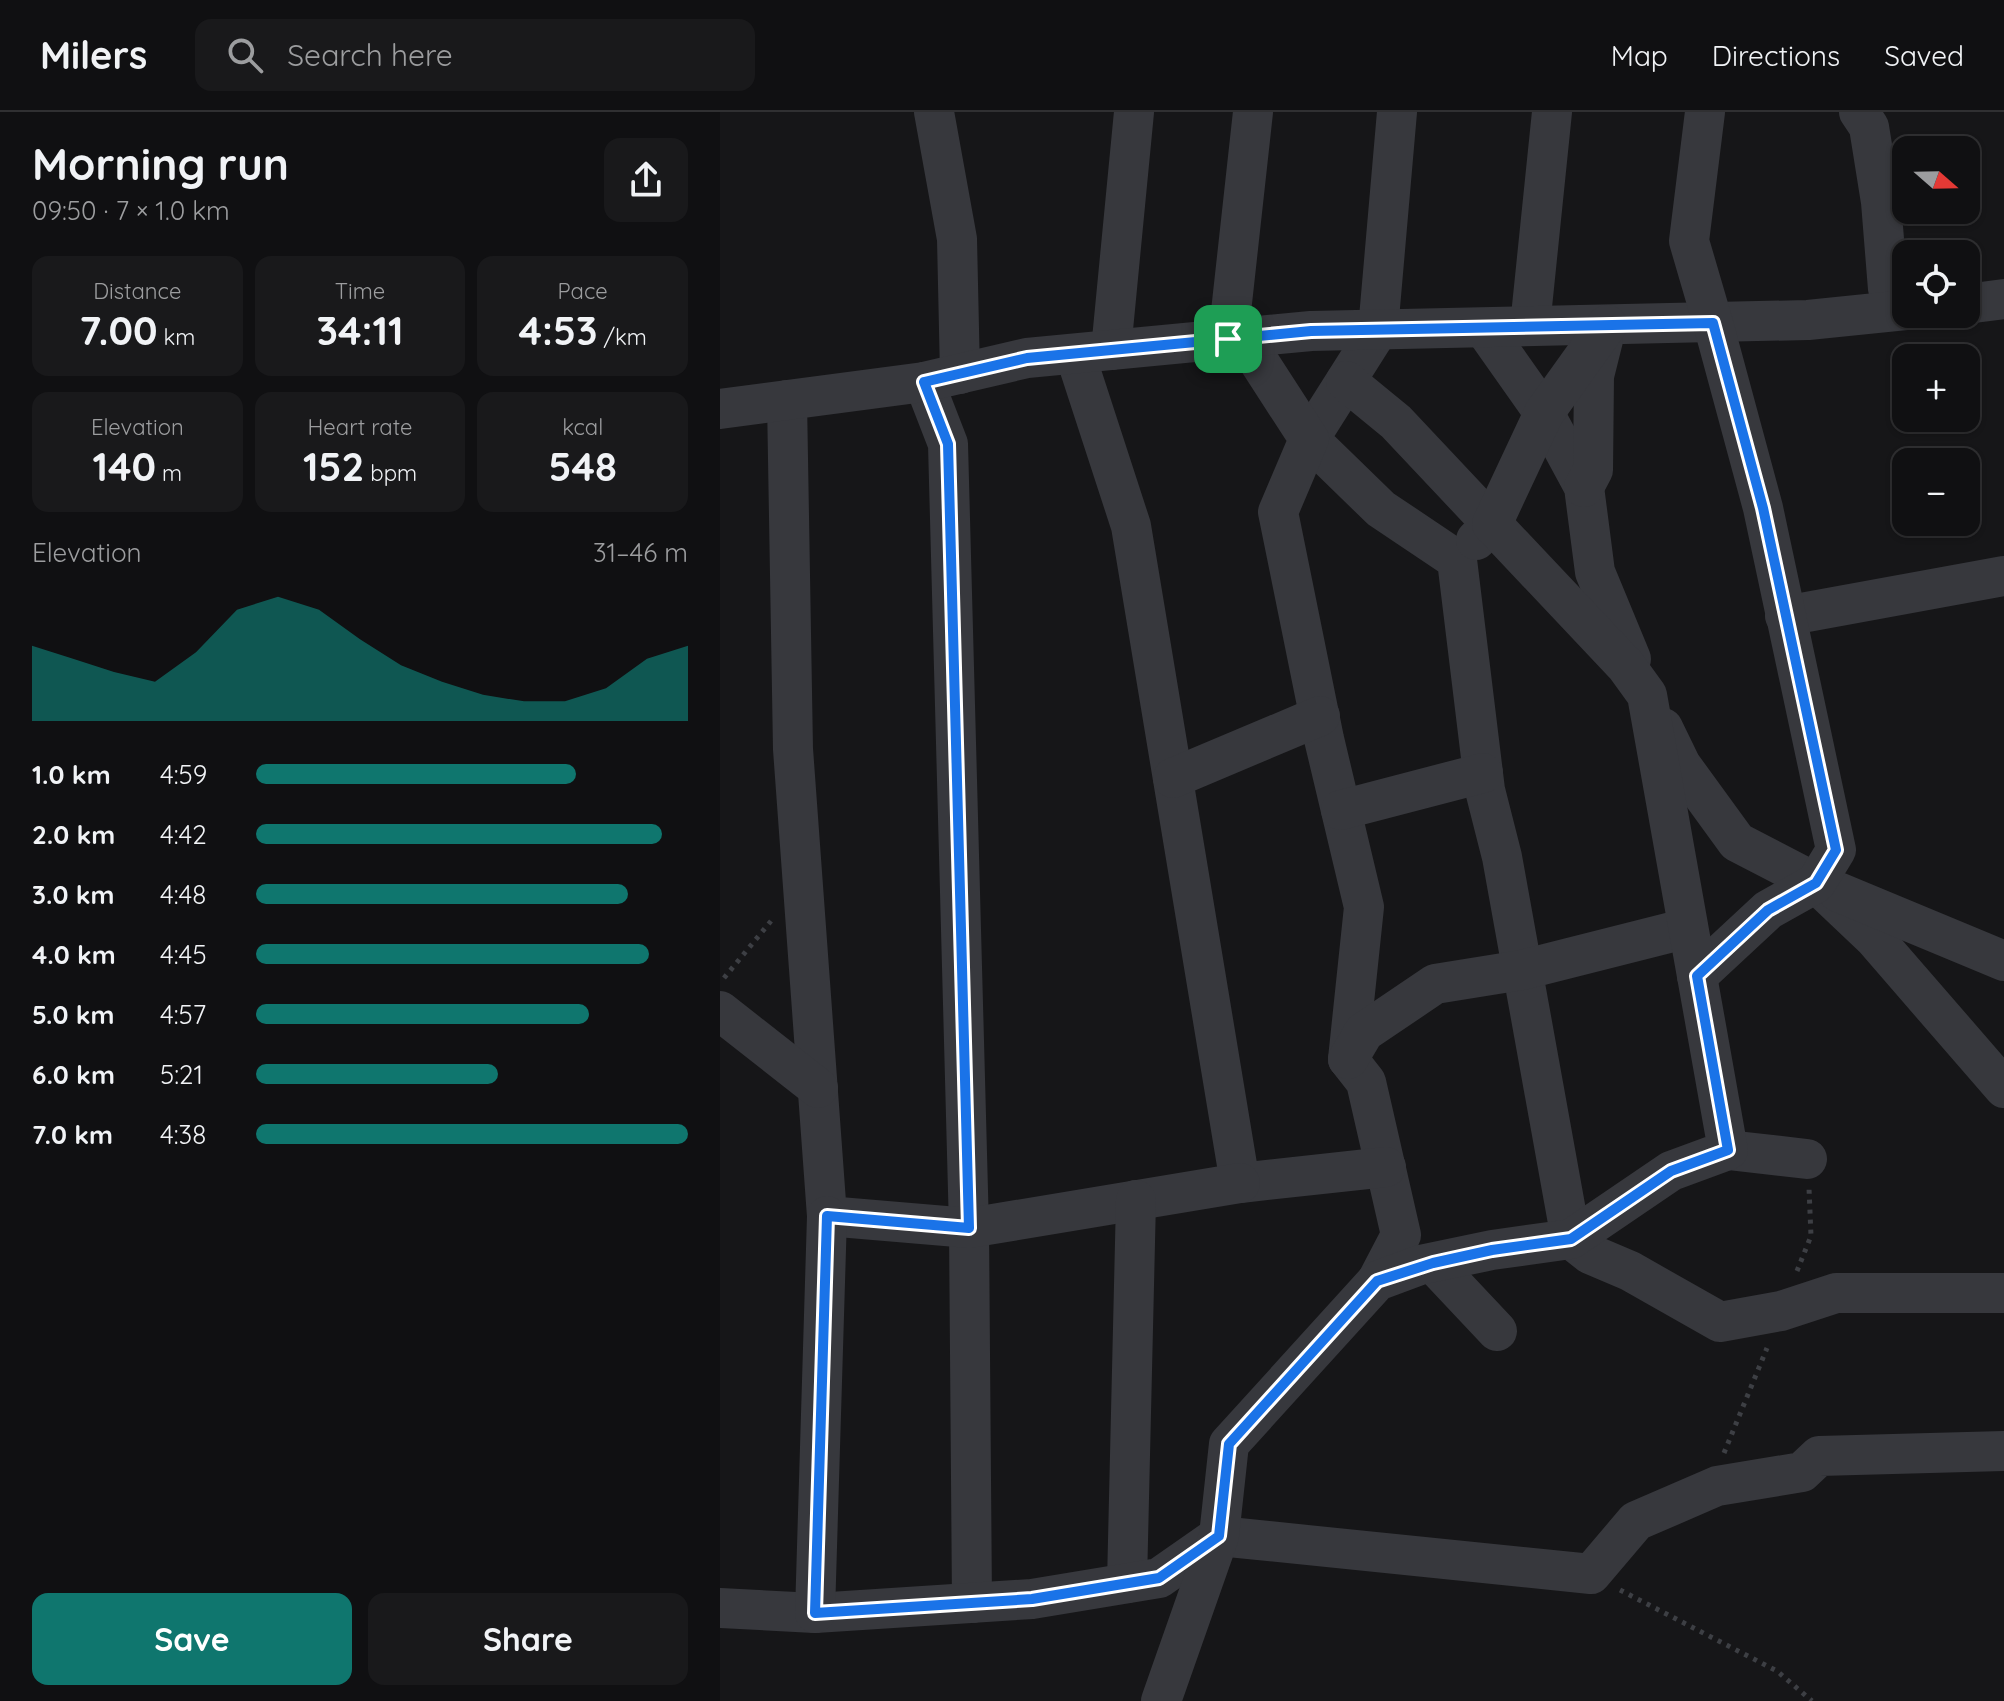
<!DOCTYPE html>
<meta charset="utf-8">
<style>
body{margin:0;font-family:Quicksand,sans-serif;background:#19191b;color:#f1f3f6;height:100vh;display:flex;flex-direction:column;font-size:30px;white-space:nowrap}
*{box-sizing:border-box;margin:0}
p{font-size:26px;color:#9c9d9f}
.icon{flex:none;width:44px;height:44px;fill:none;stroke:currentColor;stroke-width:2;stroke-linecap:round;stroke-linejoin:round}
.map{position:relative;flex:1;overflow:hidden}
.panel{display:flex;flex-direction:column;background:#101012;width:720px}
.panel>*{flex:none}
.needle{width:52px;rotate:110deg}
.buttons{position:absolute;left:1172px;top:24px;display:grid;gap:16px}
.buttons a{display:grid;place-items:center;width:88px;height:88px;border-radius:16px;background:#101012;box-shadow:0 2px 6px #0004,0 0 0 2px #303032;font-size:40px}
.pin{position:absolute;display:grid;place-items:center;width:68px;height:68px;color:#fff;margin:-34px;border-radius:16px;box-shadow:0 4px 12px #0006}
.round{display:grid;place-items:center;flex:none;width:84px;height:84px;border-radius:16px;background:#19191b}
.overview{display:flex;align-items:center;justify-content:space-between;height:136px;padding:0 32px}
h1{font-size:44px;font-weight:700;line-height:60px}
.stats{display:grid;grid-template-columns:repeat(3,1fr);gap:12px;height:136px;padding:8px 32px}
.stats div{display:grid;align-content:center;border-radius:16px;background:#19191b;text-align:center}
.stats b{font-size:40px;font-weight:700}
.stats small{font-size:22px;font-weight:400}
.stats p{font-size:22px}
.chart{height:224px;padding:16px 32px}
.chart p{display:flex;justify-content:space-between}
.chart svg{width:100%;height:144px;margin-top:8px;fill:#0f766e;opacity:.7}
.button{display:flex;gap:16px;margin-top:auto;padding:16px 32px}
.button a{flex:1;height:92px;border-radius:16px;background:#0f766e;color:#fff;font-size:32px;font-weight:700;line-height:92px;text-align:center}
.button a+a{background:#19191b;color:#f1f3f6}
ul{padding:0 32px;list-style:none;font-size:26px}
li{display:grid;grid-template-columns:128px 96px 1fr;align-items:center;height:60px}
li i{height:20px;border-radius:10px;background:#0f766e}
header{display:flex;align-items:center;gap:48px;box-sizing:border-box;height:112px;padding:0 40px;background:#101012;border-bottom:2px solid #303032}
header strong{font-size:38px}
nav{display:flex;gap:44px;margin-inline-start:auto;font-size:28px}
.search{width:560px;height:72px;background:#19191b;display:flex;align-items:center;gap:20px;box-sizing:border-box;padding:0 28px;border-radius:16px;color:#9c9d9f;font-size:30px}
main{display:flex;flex:1;min-height:0}
.map>svg:first-child{display:block}
.lines{fill:none;stroke-linecap:round;stroke-linejoin:round}
.path{stroke:#3d3f44;stroke-width:5;stroke-dasharray:4 6;stroke-linecap:butt}
.minor{stroke:#37383d;stroke-width:40}
.route-casing{stroke:#fff;stroke-width:16}
.route{stroke:#1a73e8;stroke-width:10}
</style>
<header>
<strong>Milers</strong>
<div class="search"><svg class="icon" aria-label="search" viewBox="0 0 24 24"><circle cx="10" cy="10" r="6"/><path d="M15 15l6 6"/></svg>Search here</div>
<nav><a>Map</a><a>Directions</a><a>Saved</a></nav>
</header>
<main>
<section class="panel">
<div class="overview"><div><h1>Morning run</h1><p>09:50 · 7 × 1.0 km</p></div><a class="round"><svg class="icon" aria-label="share" viewBox="0 0 24 24"><path d="M12 15V3M7 8l5-5 5 5M5 13v7h14v-7"/></svg></a></div>
<div class="stats">
<div><p>Distance</p><b>7.00<small> km</small></b></div>
<div><p>Time</p><b>34:11</b></div>
<div><p>Pace</p><b>4:53<small> /km</small></b></div>
</div>
<div class="stats">
<div><p>Elevation</p><b>140<small> m</small></b></div>
<div><p>Heart rate</p><b>152<small> bpm</small></b></div>
<div><p>kcal</p><b>548</b></div>
</div>
<div class="chart"><p><span>Elevation</span>31–46 m</p>
<svg viewBox="0 0 160 44" preserveAspectRatio="none"><path d="M0 44V21L10 25L20 29L30 32L40 23L50 10L60 6L70 10L80 19L90 27L100 32L110 36L120 38L130 38L140 34L150 25L160 21V44z"/></svg>
</div>
<ul>
<li><b>1.0 km</b>4:59<i style="width:74%"></i></li>
<li><b>2.0 km</b>4:42<i style="width:94%"></i></li>
<li><b>3.0 km</b>4:48<i style="width:86%"></i></li>
<li><b>4.0 km</b>4:45<i style="width:91%"></i></li>
<li><b>5.0 km</b>4:57<i style="width:77%"></i></li>
<li><b>6.0 km</b>5:21<i style="width:56%"></i></li>
<li><b>7.0 km</b>4:38<i style="width:100%"></i></li>
</ul>
<div class="button"><a>Save</a><a>Share</a></div>
</section>
<div class="map">
<svg width="1284" height="1589" viewBox="0 0 1284 1589">
<rect width="100%" height="100%" fill="#161618"/>
<g class="lines">
<!-- path -->
<g class="path">
<polyline points="4,866 51,809"/>
<polyline points="1077,1159 1091,1124 1089,1076"/>
<polyline points="1004,1341 1047,1236"/>
<polyline points="900,1478 1057,1559 1092,1589"/>
</g>
<!-- minor -->
<g class="minor">
<polyline points="214,0 237,127 240,262"/>
<polyline points="677,0 658,218 589,327 661,397 737,448 765,678 782,745 851,1127 870,1142 910,1159 1000,1210 1061,1199 1116,1181 1284,1181"/>
<polyline points="1139,0 1149,15 1161,90 1168,177 1183,198"/>
<polyline points="1246,192 1284,187"/>
<polyline points="810,214 832,0"/>
<polyline points="764,216 824,301 864,375 875,460 911,547"/>
<polyline points="523,225 589,327 558,400 604,627 644,795 628,947 646,970 681,1123 657,1169"/>
<polyline points="508,227 533,0"/>
<polyline points="391,238 414,0"/>
<polyline points="355,242 411,414 520,1071 666,1055"/>
<polyline points="626,269 676,310 772,412 756,428"/>
<polyline points="204,270 228,332 249,1116 252,1491"/>
<polyline points="67,288 73,637 107,1104 249,1116 520,1071"/>
<polyline points="0,297 204,270 307,246 591,219 1088,208 1186,198"/>
<polyline points="864,375 873,358 874,264 883,228"/>
<polyline points="1065,504 1284,464"/>
<polyline points="943,616 961,653 1017,730 1096,771 1154,826 1284,976"/>
<polyline points="453,666 600,604"/>
<polyline points="621,698 763,661"/>
<polyline points="1118,780 1284,849"/>
<polyline points="977,864 1048,798 1096,771 1116,738 1043,396 993,211 969,129 985,0"/>
<polyline points="0,899 98,976"/>
<polyline points="628,947 644,920 715,872 802,858 968,816"/>
<polyline points="1008,1038 1087,1047"/>
<polyline points="713,1151 777,1219"/>
<polyline points="407,1471 416,1088"/>
<polyline points="0,1496 95,1501 312,1487 439,1466 499,1424 871,1462 916,1409 997,1374 1082,1360 1099,1344 1284,1339"/>
<polyline points="95,1501 107,1104"/>
<polyline points="441,1589 499,1424 509,1332 657,1169 700,1153 772,1138 851,1127 951,1059 1008,1038 927,583 906,554 772,412 824,301 887,213"/>
</g>
</g>
<g class="lines">
<!-- route casing -->
<g class="route-casing">
<polygon id="route" points="993,211 1043,396 1116,738 1096,771 1048,798 977,864 1008,1038 951,1059 851,1127 772,1138 713,1151 657,1169 509,1332 499,1424 439,1466 312,1487 95,1501 107,1104 249,1116 228,332 204,270 307,246 591,219"/>
</g>
<!-- route -->
<use href="#route" class="route"/>
</g>
</svg>
<div class="buttons">
<a><svg class="needle" viewBox="-14 -14 28 28"><path d="M0-13l5 13h-10z" fill="#e53935"/><path d="M0 13l5-13h-10z" fill="#9c9d9f"/></svg></a>
<a><svg class="icon" aria-label="locate" viewBox="0 0 24 24"><circle cx="12" cy="12" r="6"/><path d="M12 2v4M12 18v4M2 12h4M18 12h4"/></svg></a>
<a>+</a>
<a>−</a>
</div>
<div class="pin" style="left:508px;top:227px;background:#1e9e55"><svg class="icon" aria-label="arrive" viewBox="0 0 24 24"><path d="M6 21V4h12l-3 4 3 4H6"/></svg></div>
</div>
</main>
